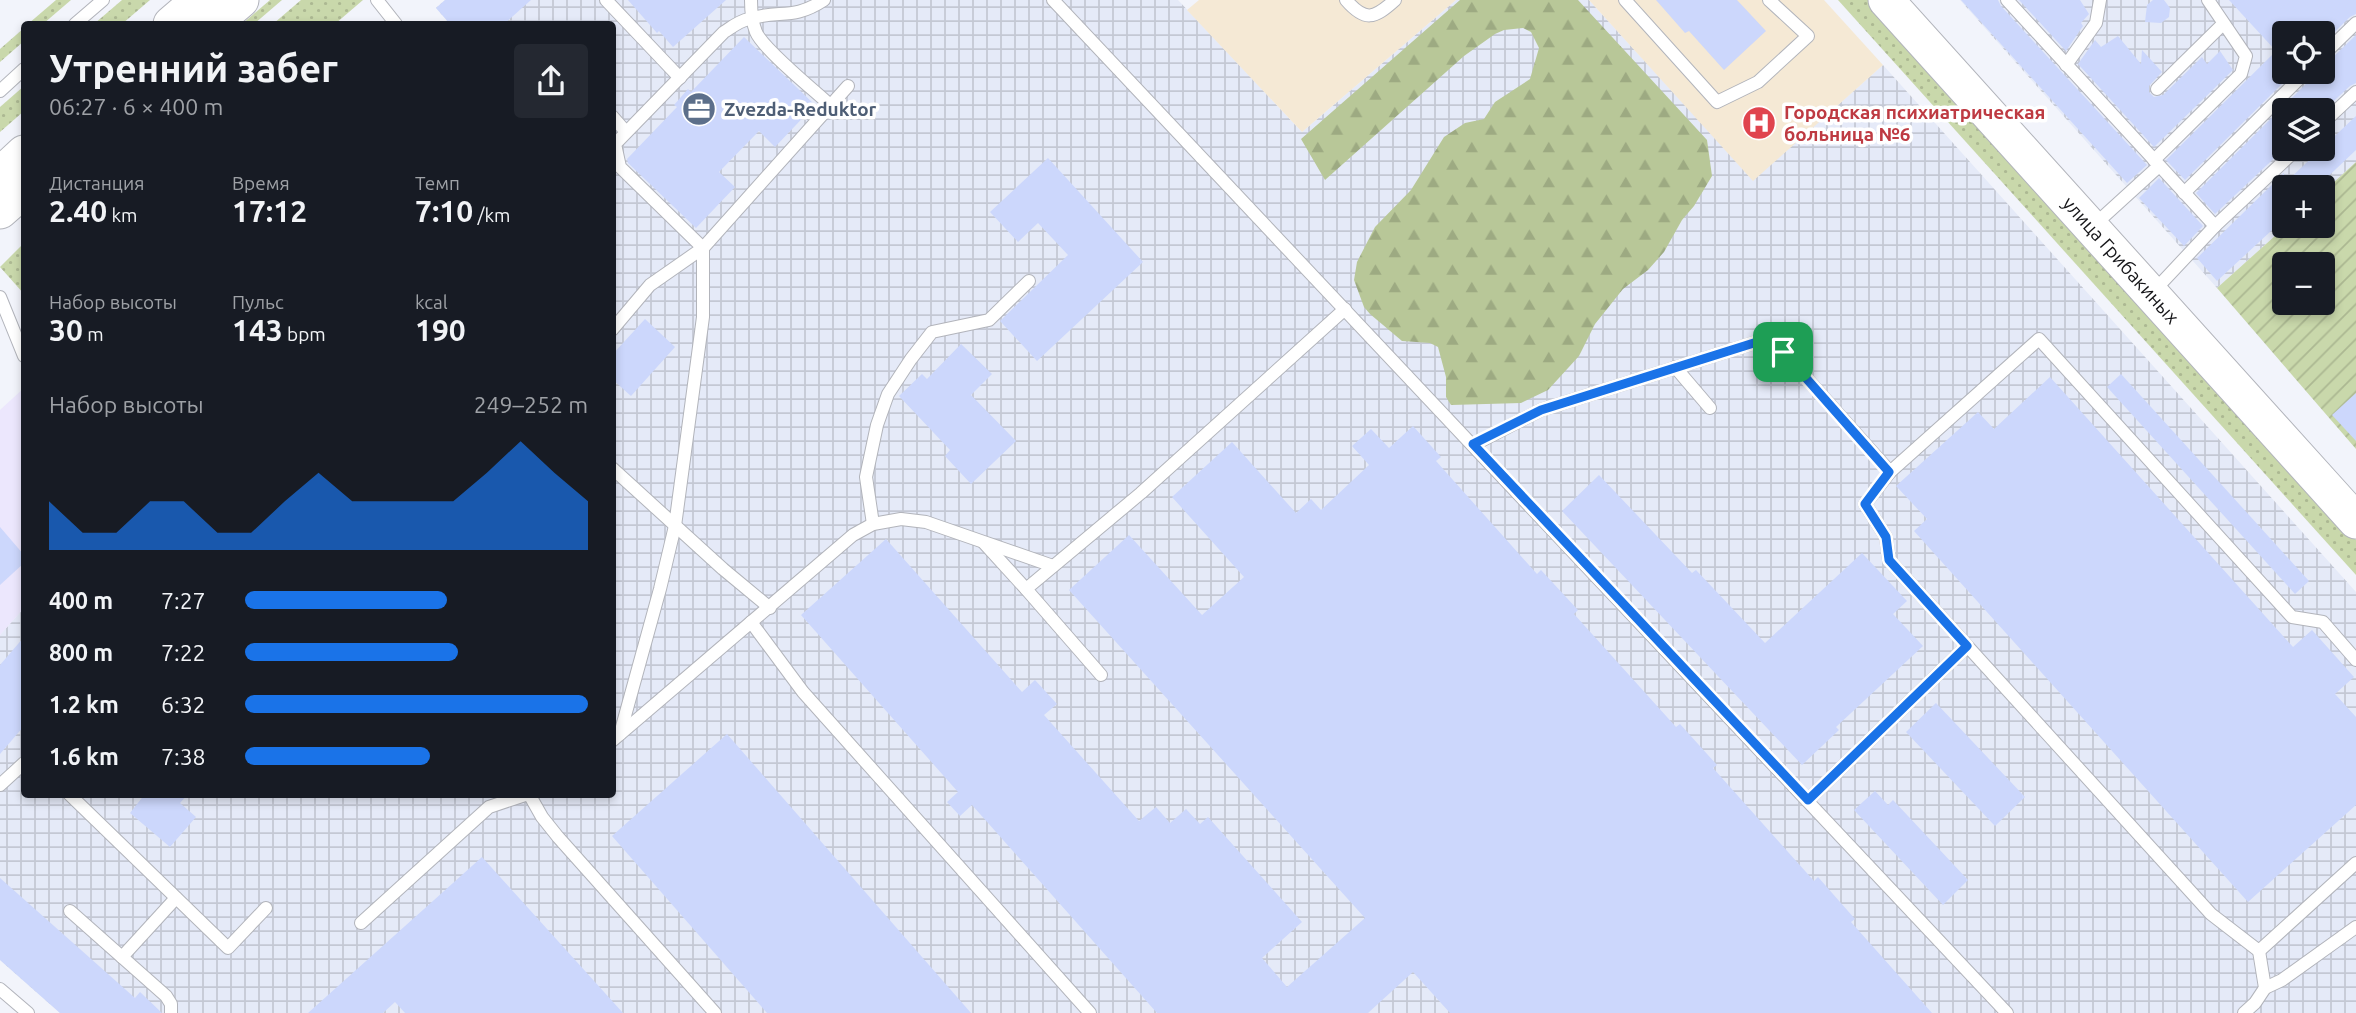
<!DOCTYPE html>
<html lang="ru">
<meta charset="utf-8">
<style>
body{margin:0;font-family:Ubuntu,sans-serif;background:#242831;color:#f1f3f6;height:100vh;display:flex;flex-direction:column;font-size:26px;white-space:nowrap}
*{box-sizing:border-box;margin:0}
p{font-size:23px;color:#9ea1a6}
.icon{flex:none;width:38px;height:38px;fill:none;stroke:currentColor;stroke-width:2;stroke-linecap:round;stroke-linejoin:round}
.map{position:relative;flex:1;overflow:hidden}
.side{position:absolute;left:21px;top:21px;width:595px;height:777px;display:flex;flex-direction:column;background:#171b24;border-radius:7px;box-shadow:0 4px 10px #0003}
.side>*{flex:none}
.controls{position:absolute;left:2272px;top:21px;display:grid;gap:14px}
.controls a{display:grid;place-items:center;width:63px;height:63px;border-radius:7px;background:#171b24;box-shadow:0 4px 10px #0003;font-size:35px}
.pin{position:absolute;display:grid;place-items:center;width:60px;height:60px;color:#fff;margin:-30px;border-radius:14px;box-shadow:0 4px 10px #0006}
.round{display:grid;place-items:center;flex:none;width:74px;height:74px;border-radius:7px;background:#242831}
.overview{display:flex;align-items:center;justify-content:space-between;height:119px;padding:0 28px}
h1{font-size:38px;font-weight:700;line-height:52px}
.metrics{display:grid;grid-template-columns:repeat(3,1fr);gap:10px;height:119px;padding:7px 28px}
.metrics div{display:grid;align-content:center}
.metrics b{font-size:30px;font-weight:700}
.metrics small{font-size:19px;font-weight:400}
.metrics p{font-size:19px}
.chart{height:196px;padding:14px 28px}
.chart p{display:flex;justify-content:space-between}
.chart svg{width:100%;height:126px;margin-top:7px;fill:#1a73e8;opacity:.7}
ul{padding:0 28px;list-style:none;font-size:23px}
li{display:grid;grid-template-columns:112px 84px 1fr;align-items:center;height:52px}
li i{height:18px;border-radius:9px;background:#1a73e8}
.map>svg:first-child{display:block}
.industrial{fill:url(#industrial-grid);fill-rule:evenodd}
.education{fill:#ece7fd}
.medical{fill:#f5e9d5}
.grass{fill:url(#grass-dots)}
.forest{fill:url(#forest-firs)}
.garden{fill:url(#garden-furrows);fill-rule:evenodd}
.building{fill:#ccd7fc}
.lines{fill:none;stroke-linecap:round;stroke-linejoin:round}
.lane-casing{stroke:#b2b4bb;stroke-width:14}
.secondary-casing{stroke:#b2b4bb;stroke-width:37}
.lane{stroke:#fff;stroke-width:12}
.secondary{stroke:#fff;stroke-width:35}
.route-casing{stroke:#fff;stroke-width:14}
.route{stroke:#1a73e8;stroke-width:9}
.labels{text-anchor:middle;stroke-width:7;stroke-linejoin:round;paint-order:stroke}
.service-label{font-size:19px;font-weight:bold;fill:#4e5e75;stroke:#fff;text-anchor:start}
.health-label{font-size:19px;font-weight:bold;fill:#be3a42;stroke:#fff;text-anchor:start}
.street-label{font-size:19px;fill:#151518;stroke:#fff}
</style>
<div class="map">
<svg width="2356" height="1013" viewBox="0 0 2356 1013">
<defs>
<pattern id="industrial-grid" width="8" height="8" patternUnits="userSpaceOnUse" patternTransform="scale(1.75)"><rect width="8" height="8" fill="#e5eaf8"/><path d="M0 4h8M4 0v8" fill="none" stroke="#c4c8d4"/></pattern>
<pattern id="grass-dots" width="8" height="8" patternUnits="userSpaceOnUse" patternTransform="scale(1.75)"><rect width="8" height="8" fill="#c9d8ab"/><path d="M2 2h.1M6 6h.1" fill="none" stroke="#acb892" stroke-width="1.8" stroke-linecap="round"/></pattern>
<pattern id="forest-firs" width="22" height="20" patternUnits="userSpaceOnUse" patternTransform="scale(1.75)"><rect width="22" height="20" fill="#b8c798"/><path d="M5 1l3.5 6h-7zM16 11l3.5 6h-7z" fill="#9daa82"/></pattern>
<pattern id="garden-furrows" width="10" height="10" patternUnits="userSpaceOnUse" patternTransform="scale(1.75)"><rect width="10" height="10" fill="#c9d8ab"/><path d="M-1 1l2-2M0 10L10 0M9 11l2-2" fill="none" stroke="#acb892"/></pattern>
</defs>
<rect width="100%" height="100%" fill="#f2f4fb"/>
<!-- industrial -->
<g class="industrial">
<polygon points="445,0 1178,0 1302,132 1456,0 1589,0 1753,180 1883,65 2356,592 2356,1013 60,1013 0,960 0,635 24,608 24,794 612,794 612,24 450,24 436,8"/>
<path d="M1960,0H2356V162L2322,193V187H2284V226H2286L2217,288ZM2284,33H2322V72H2284ZM2284,110H2322V149H2284Z"/>
</g>
<!-- education -->
<polygon class="education" points="24,388 24,608 0,635 0,410"/>
<!-- medical -->
<g class="medical">
<polygon points="1199,0 1456,0 1302,132 1187,10"/>
<polygon points="1589,0 1824,0 1883,65 1753,181"/>
</g>
<!-- grass -->
<g class="grass">
<polygon points="56,0 71,0 43,24 28,24"/>
<polygon points="122,0 150,0 122,24 94,24"/>
<polygon points="270,0 282,0 254,24 242,24"/>
<polygon points="301,0 363,0 335,24 273,24"/>
<polygon points="1838,0 1868,0 2356,540 2356,575"/>
<polygon points="24,28 24,41 0,62 0,49"/>
<polygon points="24,86 24,111 0,132 0,107"/>
<polygon points="24,243 24,294 0,267"/>
</g>
<!-- forest -->
<polygon class="forest" points="1460,0 1578,0 1707,140 1712,176 1694,206 1682,220 1664,252 1648,270 1623,289 1595,324 1579,356 1548,390 1521,403 1451,405 1446,397 1446,377 1438,347 1430,343 1402,341 1370,314 1364,307 1354,280 1357,262 1375,227 1411,190 1444,137 1465,123 1484,119 1495,102 1530,79 1539,48 1531,32 1523,28 1504,30 1495,34 1464,56 1325,180 1301,139"/>
<!-- garden -->
<path class="garden" d="M2356,162V449L2217,288L2286,226H2322V193ZM2284,264H2322V303H2284Z"/>
<!-- building -->
<g class="building">
<polygon points="445,0 531,0 504,24 450,24 436,8"/>
<polygon points="628,0 726,0 673,47 659,31 657,33"/>
<polygon points="1656,0 1737,0 1766,31 1724,70 1689,31 1685,33"/>
<polygon points="1961,0 1998,0 2001,6 2147,165 2127,183"/>
<polygon points="2019,0 2080,0 2089,14 2081,23 2083,26 2066,51"/>
<polygon points="2153,0 2164,0 2170,8 2169,17 2161,23 2145,22 2147,5"/>
<polygon points="2229,0 2356,0 2356,14 2350,17 2322,44 2322,33 2284,33 2284,72 2294,72 2185,180 2166,160 2276,51"/>
<polygon points="2356,35 2356,83 2350,86 2324,110 2284,110 2284,149 2215,214 2196,193 2312,78 2315,72 2322,72 2322,65 2328,62"/>
<polygon points="2118,36 2141,64 2142,50 2162,72 2149,86 2149,92 2154,97 2163,95 2202,57 2207,64 2220,51 2233,70 2154,147 2078,64 2095,40 2101,47"/>
<polygon points="744,37 815,105 775,147 759,131 719,172 735,187 696,228 628,163 627,159 677,107 674,105 688,89 691,92"/>
<polygon points="2356,116 2356,150 2317,187 2284,187 2284,219 2217,281 2197,258 2284,173 2284,184"/>
<polygon points="1048,158 1143,262 1037,361 1000,321 1068,255 1038,223 1018,242 990,212"/>
<polygon points="2159,178 2203,226 2184,246 2139,198"/>
<polygon points="645,319 675,347 631,396 612,379 612,355"/>
<polygon points="961,344 992,374 971,395 1016,441 971,484 945,456 950,450 899,396 922,374 927,379"/>
<polygon points="2121,374 2309,581 2295,594 2107,387"/>
<polygon points="2050,377 2293,647 2312,630 2354,677 2335,694 2356,717 2356,805 2248,902 1914,531 1927,519 1896,486 1978,412 1994,429"/>
<polygon points="2356,393 2356,441 2332,415"/>
<polygon points="1413,426 1441,457 1436,461 1537,574 1541,570 1578,610 1574,614 1676,727 1680,724 1717,765 1713,768 1814,881 1818,877 1855,919 1851,922 1932,1013 1450,1013 1413,972 1368,1013 1157,1013 972,805 960,816 947,802 958,792 801,615 886,539 1022,692 1035,680 1057,704 1044,715 1139,821 1156,807 1170,823 1186,809 1200,824 1208,817 1302,922 1262,958 1287,987 1365,918 1069,590 1129,535 1202,615 1244,577 1172,497 1232,442 1296,513 1311,499 1321,510 1369,465 1352,446 1371,429 1389,448"/>
<polygon points="1599,475 1692,573 1696,570 1765,643 1862,553 1907,601 1893,614 1923,646 1836,727 1839,730 1802,765 1562,511"/>
<polygon points="0,527 24,555 24,563 0,585"/>
<polygon points="24,637 24,726 0,754 0,665"/>
<polygon points="1936,703 2025,797 1995,826 1906,732"/>
<polygon points="727,734 971,1013 767,1013 612,836"/>
<polygon points="1875,791 1888,805 1893,800 1968,880 1943,905 1854,810"/>
<polygon points="145,794 188,794 180,803 196,817 170,847 130,813"/>
<polygon points="482,857 623,1013 405,1013 395,1002 383,1013 308,1013"/>
<polygon points="0,878 135,998 140,992 162,1013 60,1013 0,960"/>
</g>
<g class="lines">
<!-- lane casing -->
<g class="lane-casing">
<g id="lane">
<polyline points="377,0 396,24"/>
<polyline points="606,0 680,78"/>
<path d="M751,0C751,11 752,22 756,32C763,49 814,90 830,105"/>
<polyline points="1053,0 2007,1013"/>
<path d="M1346,0C1365,22 1374,19 1395,0"/>
<polyline points="1625,0 1717,102 1758,82 1808,36 1769,0"/>
<polyline points="2007,0 2215,226 2297,149"/>
<polyline points="75,24 103,0"/>
<polyline points="2322,56 2356,23"/>
<polyline points="2066,65 2096,23 2100,0"/>
<polyline points="2157,89 2223,24"/>
<polyline points="0,91 24,69"/>
<polyline points="612,116 626,132"/>
<polyline points="2322,124 2356,92"/>
<polyline points="2154,160 2241,74 2246,56 2208,0"/>
<polyline points="2184,193 2306,72"/>
<polyline points="2092,227 2159,166"/>
<polyline points="2153,292 2215,226"/>
<polyline points="0,297 24,356"/>
<path d="M612,330L650,285L703,248L620,167L615,144L724,32C732,27 739,21 749,19C780,9 792,21 824,0"/>
<polyline points="1675,367 1710,408"/>
<polyline points="1473,445 1541,410 1757,342 1771,346 1783,352 1890,472"/>
<polyline points="612,468 723,569 770,608"/>
<polyline points="873,524 866,477 877,425 888,394 911,359 932,332 989,320 1029,281"/>
<polyline points="984,543 1026,589"/>
<polyline points="751,622 803,692 1090,1013"/>
<polyline points="2356,660 2323,622 2292,617 2039,339 1890,472 1865,504 1886,537 1889,560 2211,914 2259,951 2356,863"/>
<polyline points="1101,675 1026,589 1141,493 1345,309"/>
<polyline points="620,734 660,589 675,526 703,317 703,248 848,86"/>
<polyline points="612,741 853,535 873,524 901,519 926,522 1053,566"/>
<polyline points="0,785 24,763"/>
<polyline points="69,794 228,948 266,908"/>
<polyline points="529,794 542,817 558,837 715,1013"/>
<polyline points="1808,800 1967,646"/>
<polyline points="70,911 166,996 171,1004 171,1013"/>
<polyline points="361,923 489,807 528,794"/>
<polyline points="122,957 176,898"/>
<polyline points="2265,988 2282,980 2356,927"/>
<polyline points="0,989 28,1013"/>
<polyline points="2244,1013 2255,1003 2265,988 2259,951"/>
</g>
</g>
<!-- secondary casing -->
<g class="secondary-casing">
<g id="secondary">
<polyline points="1886,0 2356,521"/>
<polyline points="171,24 199,0"/>
<polyline points="213,24 241,0"/>
<polyline points="0,175 24,153"/>
<polyline points="0,211 24,190"/>
</g>
</g>
<!-- lane -->
<use href="#lane" class="lane"/>
<!-- secondary -->
<use href="#secondary" class="secondary"/>
</g>
<g class="lines">
<!-- route casing -->
<g class="route-casing">
<polygon id="route" points="1757,342 1771,346 1783,352 1889,472 1865,504 1886,537 1889,560 1967,646 1808,800 1473,444 1541,410"/>
</g>
<!-- route -->
<use href="#route" class="route"/>
</g>
<!-- icons -->
<defs>
<g id="office-disc" transform="scale(1.75)"><circle r="9.5" fill="#5c6f8a" stroke="#fff"/><path d="M-6-3h4V-5.5h4V-3h4V5H-6ZM-1-4.5V-3h2v-1.5ZM-6 0V1H6V0Z" fill="#fff"/></g>
<g id="hospital-disc" transform="scale(1.75)"><circle r="9.5" fill="#e0444e" stroke="#fff"/><path d="M-5-5h3v3.5h4V-5h3V5h-3V1.5h-4V5h-3Z" fill="#fff"/></g>
</defs>
<g fill-rule="evenodd">
<use href="#office-disc" x="699" y="109"/>
<use href="#hospital-disc" x="1759" y="123"/>
</g>
<g class="labels">
<!-- service labels -->
<g class="service-label">
<text x="724" y="116">Zvezda-Reduktor</text>
</g>
<!-- health labels -->
<g class="health-label">
<text x="1784" y="119">Городская психиатрическая<tspan x="1784" dy="22">больница №6</tspan></text>
</g>
<!-- street labels -->
<g class="street-label">
<text transform="translate(2121 260) rotate(48)" y="7">улица Грибакиных</text>
</g>
</g>
</svg>
<div class="controls">
<a><svg class="icon" aria-label="locate" viewBox="0 0 24 24"><circle cx="12" cy="12" r="6"/><path d="M12 2v4M12 18v4M2 12h4M18 12h4"/></svg></a>
<a><svg class="icon" aria-label="layers" viewBox="0 0 24 24"><path d="M12 4l9 5-9 5-9-5zM3 14l9 5 9-5"/></svg></a>
<a>+</a>
<a>−</a>
</div>
<div class="pin" style="left:1783px;top:352px;background:#1e9e55"><svg class="icon" aria-label="arrive" viewBox="0 0 24 24"><path d="M6 21V4h12l-3 4 3 4H6"/></svg></div>
<section class="side">
<div class="overview"><div><h1>Утренний забег</h1><p>06:27 · 6 × 400 m</p></div><a class="round"><svg class="icon" aria-label="share" viewBox="0 0 24 24"><path d="M12 15V3M7 8l5-5 5 5M5 13v7h14v-7"/></svg></a></div>
<div class="metrics">
<div><p>Дистанция</p><b>2.40<small> km</small></b></div>
<div><p>Время</p><b>17:12</b></div>
<div><p>Темп</p><b>7:10<small> /km</small></b></div>
</div>
<div class="metrics">
<div><p>Набор высоты</p><b>30<small> m</small></b></div>
<div><p>Пульс</p><b>143<small> bpm</small></b></div>
<div><p>kcal</p><b>190</b></div>
</div>
<div class="chart"><p><span>Набор высоты</span>249–252 m</p>
<svg viewBox="0 0 160 44" preserveAspectRatio="none"><path d="M0 44V27L10 38L20 38L30 27L40 27L50 38L60 38L70 27L80 17L90 27L100 27L110 27L120 27L130 17L140 6L150 17L160 27V44z"/></svg>
</div>
<ul>
<li><b>400 m</b>7:27<i style="width:59%"></i></li>
<li><b>800 m</b>7:22<i style="width:62%"></i></li>
<li><b>1.2 km</b>6:32<i style="width:100%"></i></li>
<li><b>1.6 km</b>7:38<i style="width:54%"></i></li>
</ul>
</section>
</div>
